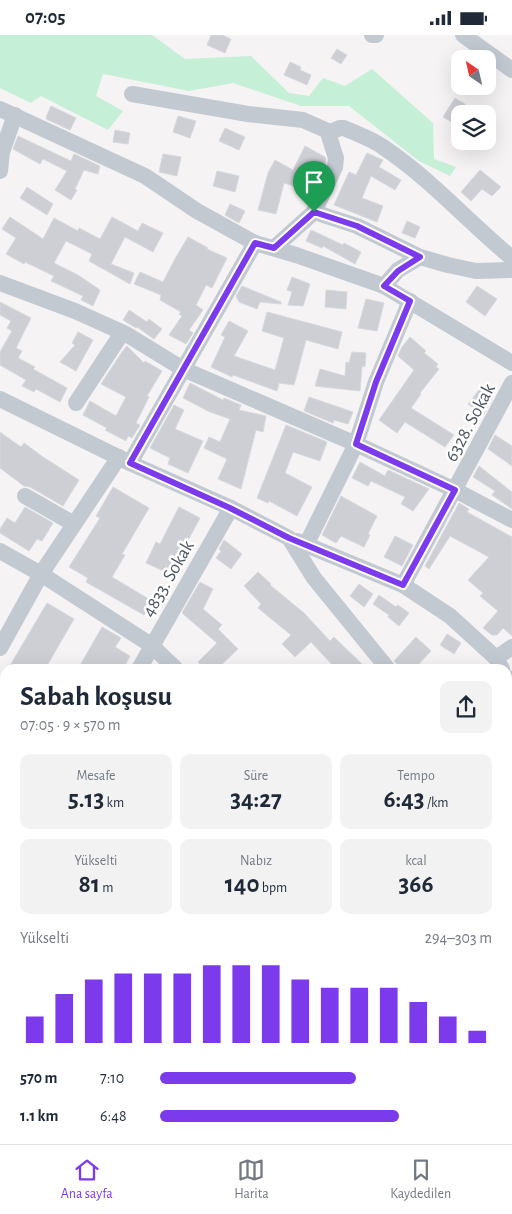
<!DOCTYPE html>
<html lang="tr">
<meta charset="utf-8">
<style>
body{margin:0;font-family:"Alegreya Sans",sans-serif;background:#f2f2f3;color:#1f2937;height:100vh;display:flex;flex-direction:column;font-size:19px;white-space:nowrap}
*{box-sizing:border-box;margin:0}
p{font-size:16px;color:#747a83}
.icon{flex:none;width:28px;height:28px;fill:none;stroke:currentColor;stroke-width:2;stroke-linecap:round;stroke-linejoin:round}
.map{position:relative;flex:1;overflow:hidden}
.side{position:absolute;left:0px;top:629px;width:512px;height:481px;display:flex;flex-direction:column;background:#fff;border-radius:15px 15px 0 0;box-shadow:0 5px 20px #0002}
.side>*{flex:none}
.needle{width:32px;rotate:326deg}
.buttons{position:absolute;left:451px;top:15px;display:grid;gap:10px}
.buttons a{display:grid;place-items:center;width:45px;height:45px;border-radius:10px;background:#fff;box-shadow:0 5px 20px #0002;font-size:25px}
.pin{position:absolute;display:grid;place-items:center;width:42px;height:42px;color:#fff;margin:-51px -21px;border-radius:50% 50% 50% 0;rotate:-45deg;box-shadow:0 0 5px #0007}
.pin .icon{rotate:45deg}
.round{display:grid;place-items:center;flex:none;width:52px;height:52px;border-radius:10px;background:#f2f2f3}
.headline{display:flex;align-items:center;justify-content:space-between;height:85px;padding:0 20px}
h1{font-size:28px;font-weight:600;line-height:38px}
.stats{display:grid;grid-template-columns:repeat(3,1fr);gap:8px;height:85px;padding:5px 20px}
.stats div{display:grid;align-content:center;border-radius:10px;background:#f2f2f3;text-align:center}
.stats b{font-size:25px;font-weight:600}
.stats small{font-size:14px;font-weight:400}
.stats p{font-size:14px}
.chart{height:140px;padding:10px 20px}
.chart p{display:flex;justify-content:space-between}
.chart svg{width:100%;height:90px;margin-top:5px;stroke:#7c3aed;stroke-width:6}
ul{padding:0 20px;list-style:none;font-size:16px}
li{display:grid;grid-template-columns:80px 60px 1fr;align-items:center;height:38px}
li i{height:12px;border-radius:6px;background:#7c3aed}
.status{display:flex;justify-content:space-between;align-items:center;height:35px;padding:0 25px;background:#fff;direction:ltr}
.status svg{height:14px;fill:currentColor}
.tabs{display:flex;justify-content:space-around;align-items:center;height:70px;border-top:1px solid #e0e1e3;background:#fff;font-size:14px;color:#747a83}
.tabs a{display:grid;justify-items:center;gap:2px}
.tabs .current{color:#7c3aed}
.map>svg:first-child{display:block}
.green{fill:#c5efd7}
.building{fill:#cdcfd5;stroke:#d7d9de}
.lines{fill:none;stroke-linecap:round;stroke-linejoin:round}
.minor{stroke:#c2c9d1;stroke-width:16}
.route-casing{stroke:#fff;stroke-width:10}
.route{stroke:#7c3aed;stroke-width:6}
.labels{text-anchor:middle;stroke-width:5;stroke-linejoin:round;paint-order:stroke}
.street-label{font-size:19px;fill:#4b5560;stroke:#fff}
</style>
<div class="status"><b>07:05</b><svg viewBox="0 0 49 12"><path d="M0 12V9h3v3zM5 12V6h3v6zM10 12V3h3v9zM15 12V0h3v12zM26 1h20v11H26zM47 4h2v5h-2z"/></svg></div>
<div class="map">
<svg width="512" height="1109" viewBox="0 0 512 1109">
<rect width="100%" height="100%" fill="#f5f3f3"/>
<!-- green -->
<polygon class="green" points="0,0 152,0 185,24 251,21 289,58 309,61 323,43 345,51 372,34 433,88 434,124 456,132 450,141 419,126 349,71 301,71 233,48 189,56 103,39 96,61 123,76 108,95 41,61 31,68 0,53"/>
<!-- building -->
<g class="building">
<polygon points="211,0 222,0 231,4 225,18 207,10"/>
<polygon points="337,14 347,20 341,29 331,23"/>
<polygon points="290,27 301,32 300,35 311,40 307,50 284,40"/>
<polygon points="455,63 465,69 465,73 460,79 455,89 443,82"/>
<polygon points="51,71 76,83 70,95 46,84 47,82 46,82"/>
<polygon points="178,81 196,86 190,103 173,97"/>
<polygon points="225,93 245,102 239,115 219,106"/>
<polygon points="115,95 130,98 128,109 113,107"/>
<polygon points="18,101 71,126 74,119 100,131 98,139 84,135 75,154 77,155 71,165 55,155 67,136 43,124 40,129 13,114"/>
<polygon points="305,111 325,122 326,124 325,129 323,134 322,133 312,157 284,148 276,179 258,175 268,138 275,125 293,135"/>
<polygon points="367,118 383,125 379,132 401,145 395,155 371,141 362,163 383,171 377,187 334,170 349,137 356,140"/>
<polygon points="163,119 181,122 177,141 159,137"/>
<polygon points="480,135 501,152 492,161 482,154 471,166 461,157"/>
<polygon points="217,136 239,141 235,157 213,151"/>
<polygon points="27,152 53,169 47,180 20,163"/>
<polygon points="230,169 245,176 239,188 225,180"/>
<polygon points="10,182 43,204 54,183 78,196 79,193 100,204 112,182 138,196 142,188 163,198 153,217 125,202 111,229 134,238 130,249 89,226 92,219 66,206 54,228 78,240 100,255 93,271 81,265 83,261 51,246 54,241 25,227 24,229 6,219 16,203 2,194"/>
<polygon points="407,186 420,192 415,203 402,198"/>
<polygon points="311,195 343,210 344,208 361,217 355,229 323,211 322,213 306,206"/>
<polygon points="188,202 208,213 207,214 227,223 212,253 206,250 196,270 203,275 189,295 193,298 186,309 169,300 182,281 179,279 181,277 160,265 161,260 134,249 140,237 163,247 176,222"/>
<polygon points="292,242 310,249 303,271 288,270 292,257 287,255"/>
<polygon points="242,251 281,267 281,269 260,267 257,274 239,267 236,261"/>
<polygon points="477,251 497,264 485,281 466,267"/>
<polygon points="326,255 347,257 346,274 325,272"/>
<polygon points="366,264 384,268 377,296 358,293"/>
<polygon points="0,267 31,283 16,313 22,316 18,323 35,332 33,334 67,353 60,367 36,354 34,357 22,351 26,345 0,330 0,317 12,296 7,293 11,286 0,280"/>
<polygon points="129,275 147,287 149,284 162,294 154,304 137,292 136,293 123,285"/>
<polygon points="267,277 342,297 338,314 306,305 294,350 279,348 277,356 233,340 232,342 211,332 225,302 221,300 229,286 248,296 234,321 275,335 284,303 262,296"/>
<polygon points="78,297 93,305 76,336 60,327 75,310 72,308"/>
<polygon points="410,302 426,316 424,318 438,329 436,332 439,334 420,358 421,359 411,373 454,400 445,412 405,387 397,398 379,385 414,335 398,321 402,312"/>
<polygon points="127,311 144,328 145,326 162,336 147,361 149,362 136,388 140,390 132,403 128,401 126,406 105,395 107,393 83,380 90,366 116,381 126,362 101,349 122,317"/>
<polygon points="352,317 366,318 365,332 362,331 360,356 315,351 320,334 345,341 346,327 349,328"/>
<polygon points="190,348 223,365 224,363 241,370 239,375 266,381 263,397 256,395 241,454 218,444 227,424 204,413 209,402 220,407 230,384 210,377 183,363"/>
<polygon points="479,355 492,364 483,380 468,369"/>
<polygon points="309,362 353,377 348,389 334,385 333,388 304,376"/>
<polygon points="174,370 184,375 175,394 203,406 188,438 168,429 170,423 150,413"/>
<polygon points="286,390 327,407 320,426 293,417 285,438 312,452 297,481 269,466 268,468 257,463"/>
<polygon points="0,397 21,412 24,408 43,422 79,445 63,471 30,452 24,451 0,433"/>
<polygon points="495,400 512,411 512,431 488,414"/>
<polygon points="360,427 385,441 388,435 429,454 413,476 401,469 405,462 371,446 368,451 352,443"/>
<polygon points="479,431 512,457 512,474 492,460 495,456 473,442"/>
<polygon points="113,452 149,473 122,519 125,520 112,542 152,566 144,580 86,547 88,543 69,532 100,483 96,481"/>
<polygon points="341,461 377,481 368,499 370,500 364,512 341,501 336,508 322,500"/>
<polygon points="459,468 469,474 467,477 512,502 512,601 503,593 497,600 492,600 483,593 498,576 480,561 483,558 468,545 489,522 450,501 429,534 425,531"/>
<polygon points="25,472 53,488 42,506 37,504 29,516 0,498 0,494 7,483 15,488"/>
<polygon points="179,472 200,483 170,539 146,528 156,507 160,509"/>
<polygon points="395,501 413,510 402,531 384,522"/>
<polygon points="224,505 242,519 231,534 216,523 221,516 219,514"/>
<polygon points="258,537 271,549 270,550 304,578 330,606 334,602 367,634 336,634 311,607 295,622 282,609 291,600 258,573 261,569 244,551"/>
<polygon points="200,547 213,554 203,574 222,590 218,594 238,614 217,634 204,634 198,627 217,608 182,578"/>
<polygon points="359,549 373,559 364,572 350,561"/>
<polygon points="379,560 396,572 398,570 409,578 399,591 388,582 389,580 373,569"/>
<polygon points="47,568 74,584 45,634 8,634"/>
<polygon points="102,592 121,603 115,612 130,621 123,634 78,634"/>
<polygon points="447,599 461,608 454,619 440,610"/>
<polygon points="416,602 431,616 414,634 402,634 394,626"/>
</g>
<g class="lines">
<!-- minor -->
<g class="minor">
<polyline points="372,0 376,0"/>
<polyline points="463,0 512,35"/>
<polyline points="132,59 248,79 303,85 330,97"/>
<polyline points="0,74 145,141 197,176 255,208 296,220 384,251 512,328"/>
<polyline points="0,136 2,117 15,80"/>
<polyline points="314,177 357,191 420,222 448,230 476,236 512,235"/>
<path d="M274,213L314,177L335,132L336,123L329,101L330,97L340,93H344C357,99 372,104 383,112C431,144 468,187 512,223"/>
<polyline points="0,248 75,276 126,299 183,334 356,409 455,455 512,485"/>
<polyline points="384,251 398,235 420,222"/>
<polyline points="0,364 130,428 231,473 289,503 314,543 388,634"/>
<polyline points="76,368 122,298"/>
<polyline points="130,428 255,208"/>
<polyline points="25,461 74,489"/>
<polyline points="297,506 403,550 450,581 496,623 502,634"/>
<polyline points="306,510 356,409 376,347 410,266"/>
<polyline points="0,516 41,539 151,610 176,634"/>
<polyline points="403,550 512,348"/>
<polyline points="0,613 41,539 119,422"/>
<polyline points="496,623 512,612"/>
<polyline points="139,634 231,473"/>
<polyline points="508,643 512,651"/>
<polyline points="508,756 512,754"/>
<polyline points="0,785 5,790"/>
<polyline points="508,821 512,829"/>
<polyline points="0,850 5,844"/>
<polyline points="508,853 512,848"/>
<polyline points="0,967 5,970"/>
<polyline points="508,1029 512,1033"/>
<polyline points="197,1105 203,1109"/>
<polyline points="396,1105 401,1109"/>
<polyline points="61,1109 64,1105"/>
<polyline points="335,1109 337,1105"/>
</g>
</g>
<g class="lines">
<!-- route casing -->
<g class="route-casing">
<polygon id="route" points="314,177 357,191 420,222 398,236 384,251 410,266 376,347 356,409 455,455 403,550 289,503 230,473 130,428 255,208 274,213"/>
</g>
<!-- route -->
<use href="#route" class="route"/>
</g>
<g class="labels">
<!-- street labels -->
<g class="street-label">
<text transform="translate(469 387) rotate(-62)" y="7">6328. Sokak</text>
<text transform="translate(167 543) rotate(-60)" y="7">4833. Sokak</text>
</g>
</g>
</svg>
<div class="buttons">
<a><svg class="needle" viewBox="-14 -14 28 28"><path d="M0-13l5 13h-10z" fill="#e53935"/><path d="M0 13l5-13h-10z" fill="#747a83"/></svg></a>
<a><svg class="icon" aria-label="layers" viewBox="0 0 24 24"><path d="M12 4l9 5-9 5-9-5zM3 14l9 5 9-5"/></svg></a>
</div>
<div class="pin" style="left:314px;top:177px;background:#1e9e55"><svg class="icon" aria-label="arrive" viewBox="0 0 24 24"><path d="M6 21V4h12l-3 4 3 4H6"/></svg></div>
<section class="side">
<div class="headline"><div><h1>Sabah koşusu</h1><p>07:05 · 9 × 570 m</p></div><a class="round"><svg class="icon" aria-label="share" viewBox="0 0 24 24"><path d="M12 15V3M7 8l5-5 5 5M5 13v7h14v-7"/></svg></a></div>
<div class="stats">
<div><p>Mesafe</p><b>5.13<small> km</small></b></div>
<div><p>Süre</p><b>34:27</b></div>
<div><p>Tempo</p><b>6:43<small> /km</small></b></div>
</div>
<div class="stats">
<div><p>Yükselti</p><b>81<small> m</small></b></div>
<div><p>Nabız</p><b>140<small> bpm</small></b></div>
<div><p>kcal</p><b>366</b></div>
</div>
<div class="chart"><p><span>Yükselti</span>294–303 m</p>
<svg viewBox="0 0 160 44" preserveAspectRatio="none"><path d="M5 44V31M15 44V20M25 44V13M35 44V10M45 44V10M55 44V10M65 44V6M75 44V6M85 44V6M95 44V13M105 44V17M115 44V17M125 44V17M135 44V24M145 44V31M155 44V38"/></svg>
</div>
<ul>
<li><b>570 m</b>7:10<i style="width:59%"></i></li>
<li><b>1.1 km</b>6:48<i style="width:72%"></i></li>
</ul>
</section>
</div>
<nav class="tabs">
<a class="current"><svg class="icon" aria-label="home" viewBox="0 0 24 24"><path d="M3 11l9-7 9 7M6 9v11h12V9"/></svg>Ana sayfa</a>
<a><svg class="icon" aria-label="map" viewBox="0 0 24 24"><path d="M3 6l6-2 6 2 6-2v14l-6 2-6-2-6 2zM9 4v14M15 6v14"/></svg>Harita</a>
<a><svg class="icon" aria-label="saved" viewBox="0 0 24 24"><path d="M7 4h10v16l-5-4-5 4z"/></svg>Kaydedilen</a>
</nav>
